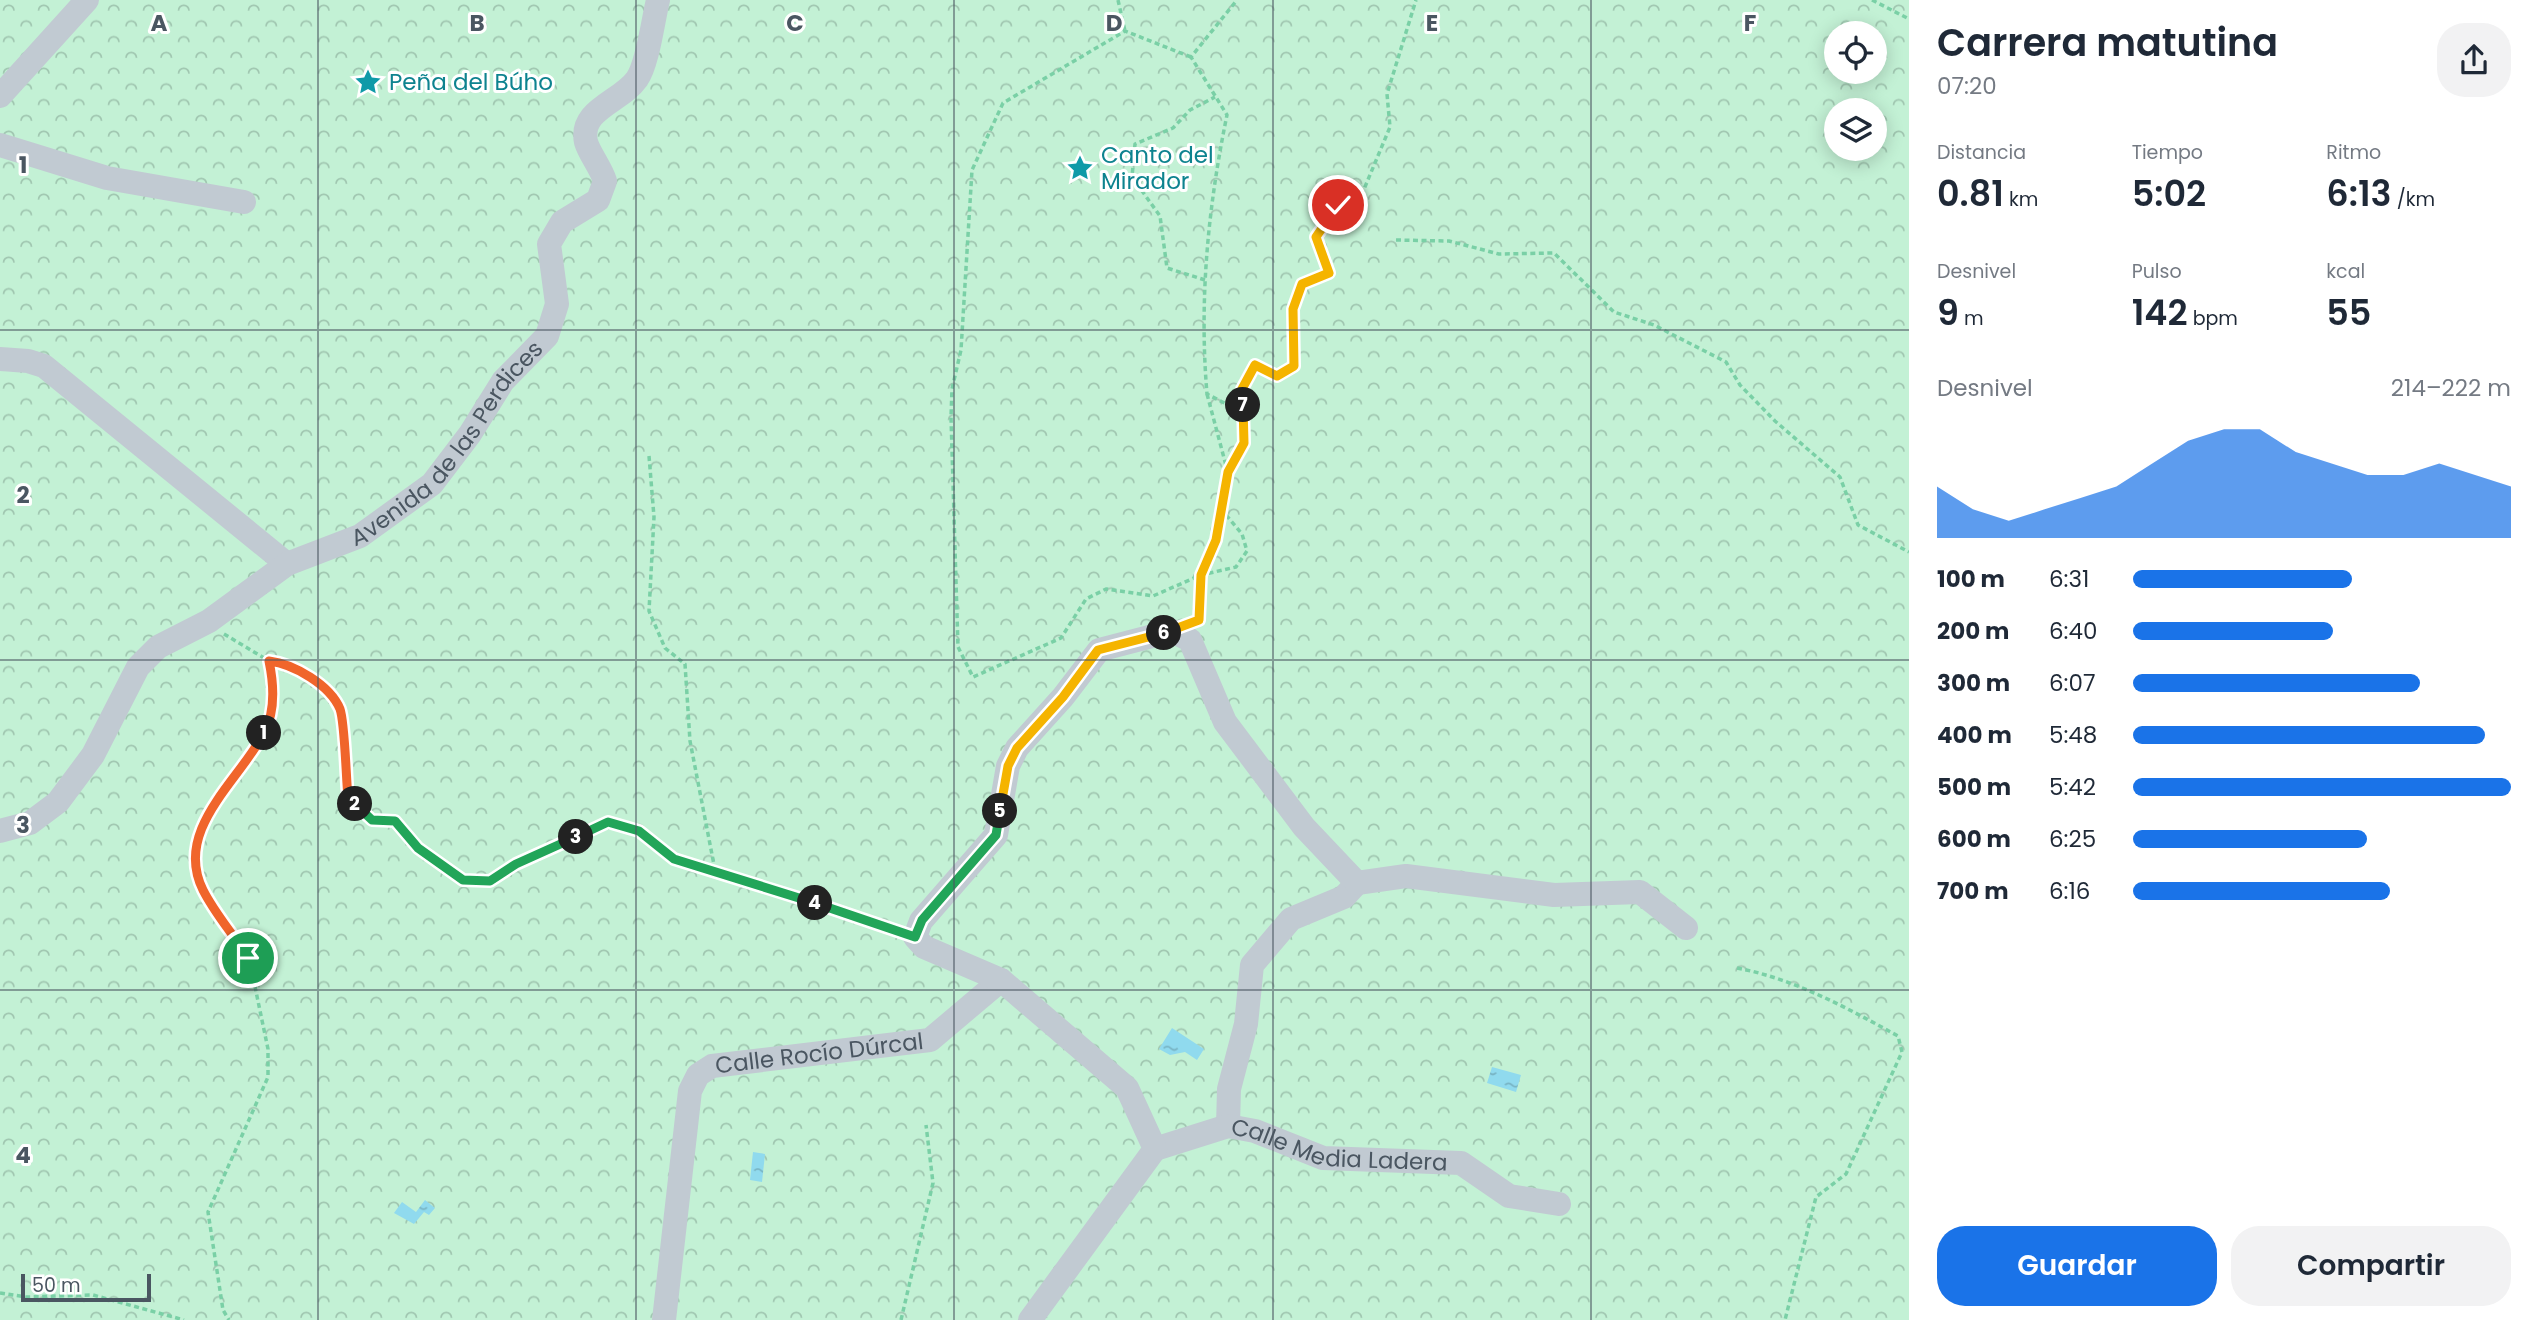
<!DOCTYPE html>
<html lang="es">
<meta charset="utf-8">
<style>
body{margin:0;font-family:Poppins,sans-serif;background:#f2f2f3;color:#1f2937;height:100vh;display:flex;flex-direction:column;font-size:26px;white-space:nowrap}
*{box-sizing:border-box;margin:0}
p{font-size:23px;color:#747a83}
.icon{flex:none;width:38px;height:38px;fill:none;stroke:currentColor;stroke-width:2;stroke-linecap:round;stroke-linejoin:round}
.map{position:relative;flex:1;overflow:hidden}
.panel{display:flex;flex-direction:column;background:#fff;width:630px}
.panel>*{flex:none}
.tools{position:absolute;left:1824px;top:21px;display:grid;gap:14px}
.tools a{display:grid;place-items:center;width:63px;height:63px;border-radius:50%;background:#fff;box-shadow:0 4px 18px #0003;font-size:35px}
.scale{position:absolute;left:21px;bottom:18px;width:130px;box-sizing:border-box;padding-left:7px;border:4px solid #4a5661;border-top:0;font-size:19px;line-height:24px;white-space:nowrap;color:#4a5661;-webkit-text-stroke:5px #fff;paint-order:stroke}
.pin{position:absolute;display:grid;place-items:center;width:60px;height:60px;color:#fff;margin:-30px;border:4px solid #fff;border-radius:50%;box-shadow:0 2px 7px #0007}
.km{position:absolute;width:35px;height:35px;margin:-18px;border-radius:50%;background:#222;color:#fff;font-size:19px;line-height:35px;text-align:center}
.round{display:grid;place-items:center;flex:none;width:74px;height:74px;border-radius:28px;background:#f2f2f3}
.headline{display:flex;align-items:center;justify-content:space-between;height:119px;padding:0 28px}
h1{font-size:38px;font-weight:600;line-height:52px}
.stats{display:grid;grid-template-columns:repeat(3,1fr);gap:10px;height:119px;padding:7px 28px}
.stats div{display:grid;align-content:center}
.stats b{font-size:35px;font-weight:600}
.stats small{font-size:19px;font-weight:400}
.stats p{font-size:19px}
.chart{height:196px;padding:14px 28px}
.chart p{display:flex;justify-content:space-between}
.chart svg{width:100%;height:126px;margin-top:7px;fill:#1a73e8;opacity:.7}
.button{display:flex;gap:14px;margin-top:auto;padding:14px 28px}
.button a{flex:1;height:80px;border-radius:28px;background:#1a73e8;color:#fff;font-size:28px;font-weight:600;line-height:80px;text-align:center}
.button a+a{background:#f2f2f3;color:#1f2937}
ul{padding:0 28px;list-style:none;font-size:23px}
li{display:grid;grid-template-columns:112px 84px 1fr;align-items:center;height:52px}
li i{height:18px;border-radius:9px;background:#1a73e8}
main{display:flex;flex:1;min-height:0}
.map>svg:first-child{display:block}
.park{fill:url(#park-crowns);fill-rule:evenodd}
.water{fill:url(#water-ripples)}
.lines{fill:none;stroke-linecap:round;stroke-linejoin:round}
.path{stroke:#7ad0a6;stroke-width:3.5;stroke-dasharray:5 3.5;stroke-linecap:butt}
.minor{stroke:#c1cad2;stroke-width:24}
.split-1-casing{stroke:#fff;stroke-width:14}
.split-2-casing{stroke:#fff;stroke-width:14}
.split-3-casing{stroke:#fff;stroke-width:14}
.split-4-casing{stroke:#fff;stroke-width:14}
.split-5-casing{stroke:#fff;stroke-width:14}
.split-6-casing{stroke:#fff;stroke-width:14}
.split-7-casing{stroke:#fff;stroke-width:14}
.split-8-casing{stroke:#fff;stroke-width:14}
.split-1{stroke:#f0652b;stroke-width:9}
.split-2{stroke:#f0652b;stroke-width:9}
.split-3{stroke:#22a559;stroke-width:9}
.split-4{stroke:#22a559;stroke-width:9}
.split-5{stroke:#22a559;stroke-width:9}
.split-6{stroke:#f5b400;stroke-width:9}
.split-7{stroke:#f5b400;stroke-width:9}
.split-8{stroke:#f5b400;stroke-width:9}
.grid{fill:none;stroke:#4a5661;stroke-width:2;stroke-opacity:0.55}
.labels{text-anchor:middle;stroke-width:6;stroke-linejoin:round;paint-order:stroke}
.culture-label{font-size:23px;fill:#0d838f;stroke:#fff;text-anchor:start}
.street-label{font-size:23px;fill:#4a5661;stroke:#fff}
.grid-label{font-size:23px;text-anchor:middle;font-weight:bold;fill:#4a5661;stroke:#fff;stroke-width:6;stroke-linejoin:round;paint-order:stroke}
</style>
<main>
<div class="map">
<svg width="1909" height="1320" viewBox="0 0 1909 1320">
<defs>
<pattern id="park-crowns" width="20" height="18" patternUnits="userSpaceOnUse" patternTransform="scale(1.75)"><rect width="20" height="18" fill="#c3f1d5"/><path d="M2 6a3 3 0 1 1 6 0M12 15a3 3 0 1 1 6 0" fill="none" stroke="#a0c6b0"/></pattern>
<pattern id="water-ripples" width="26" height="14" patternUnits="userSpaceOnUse" patternTransform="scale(1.75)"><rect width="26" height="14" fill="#90daee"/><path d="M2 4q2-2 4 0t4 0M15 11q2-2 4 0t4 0" fill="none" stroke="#78b4c4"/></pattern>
</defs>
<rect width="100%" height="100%" fill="#f5f3f3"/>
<!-- park -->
<path class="park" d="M0,0H1909V1320H0ZM1836,33H1874V72H1836ZM1836,110H1874V149H1836Z"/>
<!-- water -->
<g class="water">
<polygon points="1172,1028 1204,1049 1197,1060 1185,1052 1170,1055 1159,1049"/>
<polygon points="1492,1067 1521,1075 1516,1092 1487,1083"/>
<polygon points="753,1152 765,1154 762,1182 750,1180"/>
<polygon points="425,1200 435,1208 429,1215 424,1212 414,1224 394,1213 402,1202 416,1212"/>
</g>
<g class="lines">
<!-- path -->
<g class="path">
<polyline points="1118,0 1125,31"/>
<polyline points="1872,0 1909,19"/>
<polyline points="1191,57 1125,31 1003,103 972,170 961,350 952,389 951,417 958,647 973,677 1061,638 1086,599 1106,589 1153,596 1201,575 1236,567 1247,551 1242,534 1221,509"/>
<polyline points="1396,240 1449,241 1499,254 1554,253 1614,312 1654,325 1726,362 1740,385 1775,421 1840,477 1858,525 1909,552"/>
<polyline points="1205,280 1167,268 1160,216 1132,177 1135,144 1173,128 1190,110 1215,97"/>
<polyline points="1207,394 1228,473"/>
<polyline points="1244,417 1242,389 1255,365 1277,376 1294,366 1293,309 1302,284 1329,273 1316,238 1338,205 1362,194 1390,127 1387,94 1416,0"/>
<polyline points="649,456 654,517 649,611 665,648 685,664 690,741 715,870"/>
<path d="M1196,621L1199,620L1201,575L1216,540L1228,473L1244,443V419L1234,408L1207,394C1199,300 1208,207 1227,115L1191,57L1237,0"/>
<polyline points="224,634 269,661 274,684 270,721 257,746 200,827 194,849 202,889 249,958 268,1049 268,1077 208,1212 223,1310 229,1320"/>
<path d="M269,661C293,664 330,685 340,709C345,722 346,779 348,798L372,820L395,821L418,848L463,880L490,881L516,864L608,822L639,831L674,858L896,931"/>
<path d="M1737,968C1795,979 1847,1008 1898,1036L1902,1052L1846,1174L1816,1197L1785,1320"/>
<polyline points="0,1293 26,1297 93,1295 184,1320"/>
<polyline points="901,1320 933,1183 926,1125"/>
</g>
<!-- minor -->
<g class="minor">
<polyline points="0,96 87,0"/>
<polyline points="0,145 107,178 244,202"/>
<polyline points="0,359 28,361 44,366 287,564"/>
<path id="s1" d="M0,831L30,823L58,802L93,755L138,667L158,647L209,621L287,564L360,536L432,484L470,434L503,381L547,336L557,304L549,244L562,222L598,200L605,181C601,168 589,153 586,142C579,109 621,102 637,79C648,63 653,20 658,0"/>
<polyline points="1228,1126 1229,1089 1246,1024 1252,965 1291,919 1344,897 1357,883"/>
<path id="s2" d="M1155,1149L1228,1126L1255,1131L1323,1158L1461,1163L1509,1196L1559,1204"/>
<path id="s3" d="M664,1320L690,1091L698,1075L712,1066L930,1040L1001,980"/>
<polyline points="1030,1320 1155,1149 1127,1088 1001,980 924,947 915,937 921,921 996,835 1008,766 1017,748 1063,697 1099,650 1172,631 1190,640 1225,722 1304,827 1357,883 1406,876 1554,895 1640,892 1686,928"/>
</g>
</g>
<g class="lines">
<!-- split-1 casing -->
<g class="split-1-casing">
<path id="split-1" d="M248,958C234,935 215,914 203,890C173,830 239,781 264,733"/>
</g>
<!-- split-2 casing -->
<g class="split-2-casing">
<path id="split-2" d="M264,733C276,711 274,685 269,661C294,664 330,685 340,709C345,723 346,779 348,797L355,804"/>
</g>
<!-- split-3 casing -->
<g class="split-3-casing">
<polyline id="split-3" points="355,804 372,820 395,821 418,848 463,880 490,881 516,864 576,837"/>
</g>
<!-- split-4 casing -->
<g class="split-4-casing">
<polyline id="split-4" points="576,837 608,822 639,831 674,859 815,903"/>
</g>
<!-- split-5 casing -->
<g class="split-5-casing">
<polyline id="split-5" points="815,903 915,937 922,920 996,835 1000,811"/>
</g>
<!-- split-6 casing -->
<g class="split-6-casing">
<polyline id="split-6" points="1000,811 1008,766 1017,748 1063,697 1098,650 1164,633"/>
</g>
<!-- split-7 casing -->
<g class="split-7-casing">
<polyline id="split-7" points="1164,633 1199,620 1201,575 1216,540 1228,472 1244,443 1243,405"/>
</g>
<!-- split-8 casing -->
<g class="split-8-casing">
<polyline id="split-8" points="1243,405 1242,389 1255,365 1277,376 1294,366 1293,309 1302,284 1329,273 1316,237 1338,205"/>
</g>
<!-- split-1 -->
<use href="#split-1" class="split-1"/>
<!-- split-2 -->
<use href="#split-2" class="split-2"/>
<!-- split-3 -->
<use href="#split-3" class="split-3"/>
<!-- split-4 -->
<use href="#split-4" class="split-4"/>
<!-- split-5 -->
<use href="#split-5" class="split-5"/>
<!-- split-6 -->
<use href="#split-6" class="split-6"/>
<!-- split-7 -->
<use href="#split-7" class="split-7"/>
<!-- split-8 -->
<use href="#split-8" class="split-8"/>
</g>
<!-- grid -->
<path class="grid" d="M318,0V1320M636,0V1320M954,0V1320M1273,0V1320M1591,0V1320M0,330H1909M0,660H1909M0,990H1909"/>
<!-- icons -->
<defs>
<g id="sight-bare" transform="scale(2.1)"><path d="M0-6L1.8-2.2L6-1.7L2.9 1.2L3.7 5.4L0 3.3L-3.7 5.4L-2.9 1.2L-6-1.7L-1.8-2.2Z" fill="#0f9aa8" stroke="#fff" stroke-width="2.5" paint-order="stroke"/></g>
</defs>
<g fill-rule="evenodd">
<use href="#sight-bare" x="368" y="82"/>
<use href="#sight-bare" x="1080" y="168"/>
</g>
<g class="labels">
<!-- culture labels -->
<g class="culture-label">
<text x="389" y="90">Peña del Búho</text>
<text x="1101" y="163">Canto del<tspan x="1101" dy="26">Mirador</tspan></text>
</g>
<!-- street labels -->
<g class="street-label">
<text dy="8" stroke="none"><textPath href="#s1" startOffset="612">Avenida de las Perdices</textPath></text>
<text dy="8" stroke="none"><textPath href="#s3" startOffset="373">Calle Rocío Dúrcal</textPath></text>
<text dy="8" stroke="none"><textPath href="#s2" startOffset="191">Calle Media Ladera</textPath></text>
</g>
</g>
<g class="grid-label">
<text x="159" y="31">A</text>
<text x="477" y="31">B</text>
<text x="795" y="31">C</text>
<text x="1114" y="31">D</text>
<text x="1432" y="31">E</text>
<text x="1750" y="31">F</text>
<text x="23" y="173">1</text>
<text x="23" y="503">2</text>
<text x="23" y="833">3</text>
<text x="23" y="1163">4</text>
</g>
</svg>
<div class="tools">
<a><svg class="icon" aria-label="locate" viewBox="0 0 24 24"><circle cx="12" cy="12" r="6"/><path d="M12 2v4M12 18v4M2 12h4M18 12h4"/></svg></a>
<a><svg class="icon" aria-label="layers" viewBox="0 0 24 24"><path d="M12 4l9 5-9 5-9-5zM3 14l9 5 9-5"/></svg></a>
</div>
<div class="scale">50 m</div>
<div class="pin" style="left:248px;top:958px;background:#1e9e55"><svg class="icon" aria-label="arrive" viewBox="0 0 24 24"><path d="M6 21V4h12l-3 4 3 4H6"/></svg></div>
<div class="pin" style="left:1338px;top:205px;background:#d93025"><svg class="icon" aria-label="check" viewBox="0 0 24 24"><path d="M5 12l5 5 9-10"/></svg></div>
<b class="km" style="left:264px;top:733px">1</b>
<b class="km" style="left:355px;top:804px">2</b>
<b class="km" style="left:576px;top:837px">3</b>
<b class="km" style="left:815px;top:903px">4</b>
<b class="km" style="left:1000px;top:811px">5</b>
<b class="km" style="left:1164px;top:633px">6</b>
<b class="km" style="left:1243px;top:405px">7</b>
</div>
<section class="panel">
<div class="headline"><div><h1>Carrera matutina</h1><p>07:20</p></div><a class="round"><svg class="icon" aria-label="share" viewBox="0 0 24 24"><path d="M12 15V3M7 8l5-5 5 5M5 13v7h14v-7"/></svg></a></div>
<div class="stats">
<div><p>Distancia</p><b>0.81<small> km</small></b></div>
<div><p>Tiempo</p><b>5:02</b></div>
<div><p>Ritmo</p><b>6:13<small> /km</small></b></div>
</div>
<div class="stats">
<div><p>Desnivel</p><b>9<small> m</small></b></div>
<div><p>Pulso</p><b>142<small> bpm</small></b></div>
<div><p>kcal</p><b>55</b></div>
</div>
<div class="chart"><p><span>Desnivel</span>214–222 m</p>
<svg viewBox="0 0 160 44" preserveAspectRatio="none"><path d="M0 44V26L10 34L20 38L30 34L40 30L50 26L60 18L70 10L80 6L90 6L100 14L110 18L120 22L130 22L140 18L150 22L160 26V44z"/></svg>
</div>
<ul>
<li><b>100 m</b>6:31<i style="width:58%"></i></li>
<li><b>200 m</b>6:40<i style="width:53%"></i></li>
<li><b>300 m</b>6:07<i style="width:76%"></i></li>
<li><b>400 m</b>5:48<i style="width:93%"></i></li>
<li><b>500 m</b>5:42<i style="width:100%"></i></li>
<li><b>600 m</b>6:25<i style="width:62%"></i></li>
<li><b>700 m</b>6:16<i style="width:68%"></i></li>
</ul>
<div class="button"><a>Guardar</a><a>Compartir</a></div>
</section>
</main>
